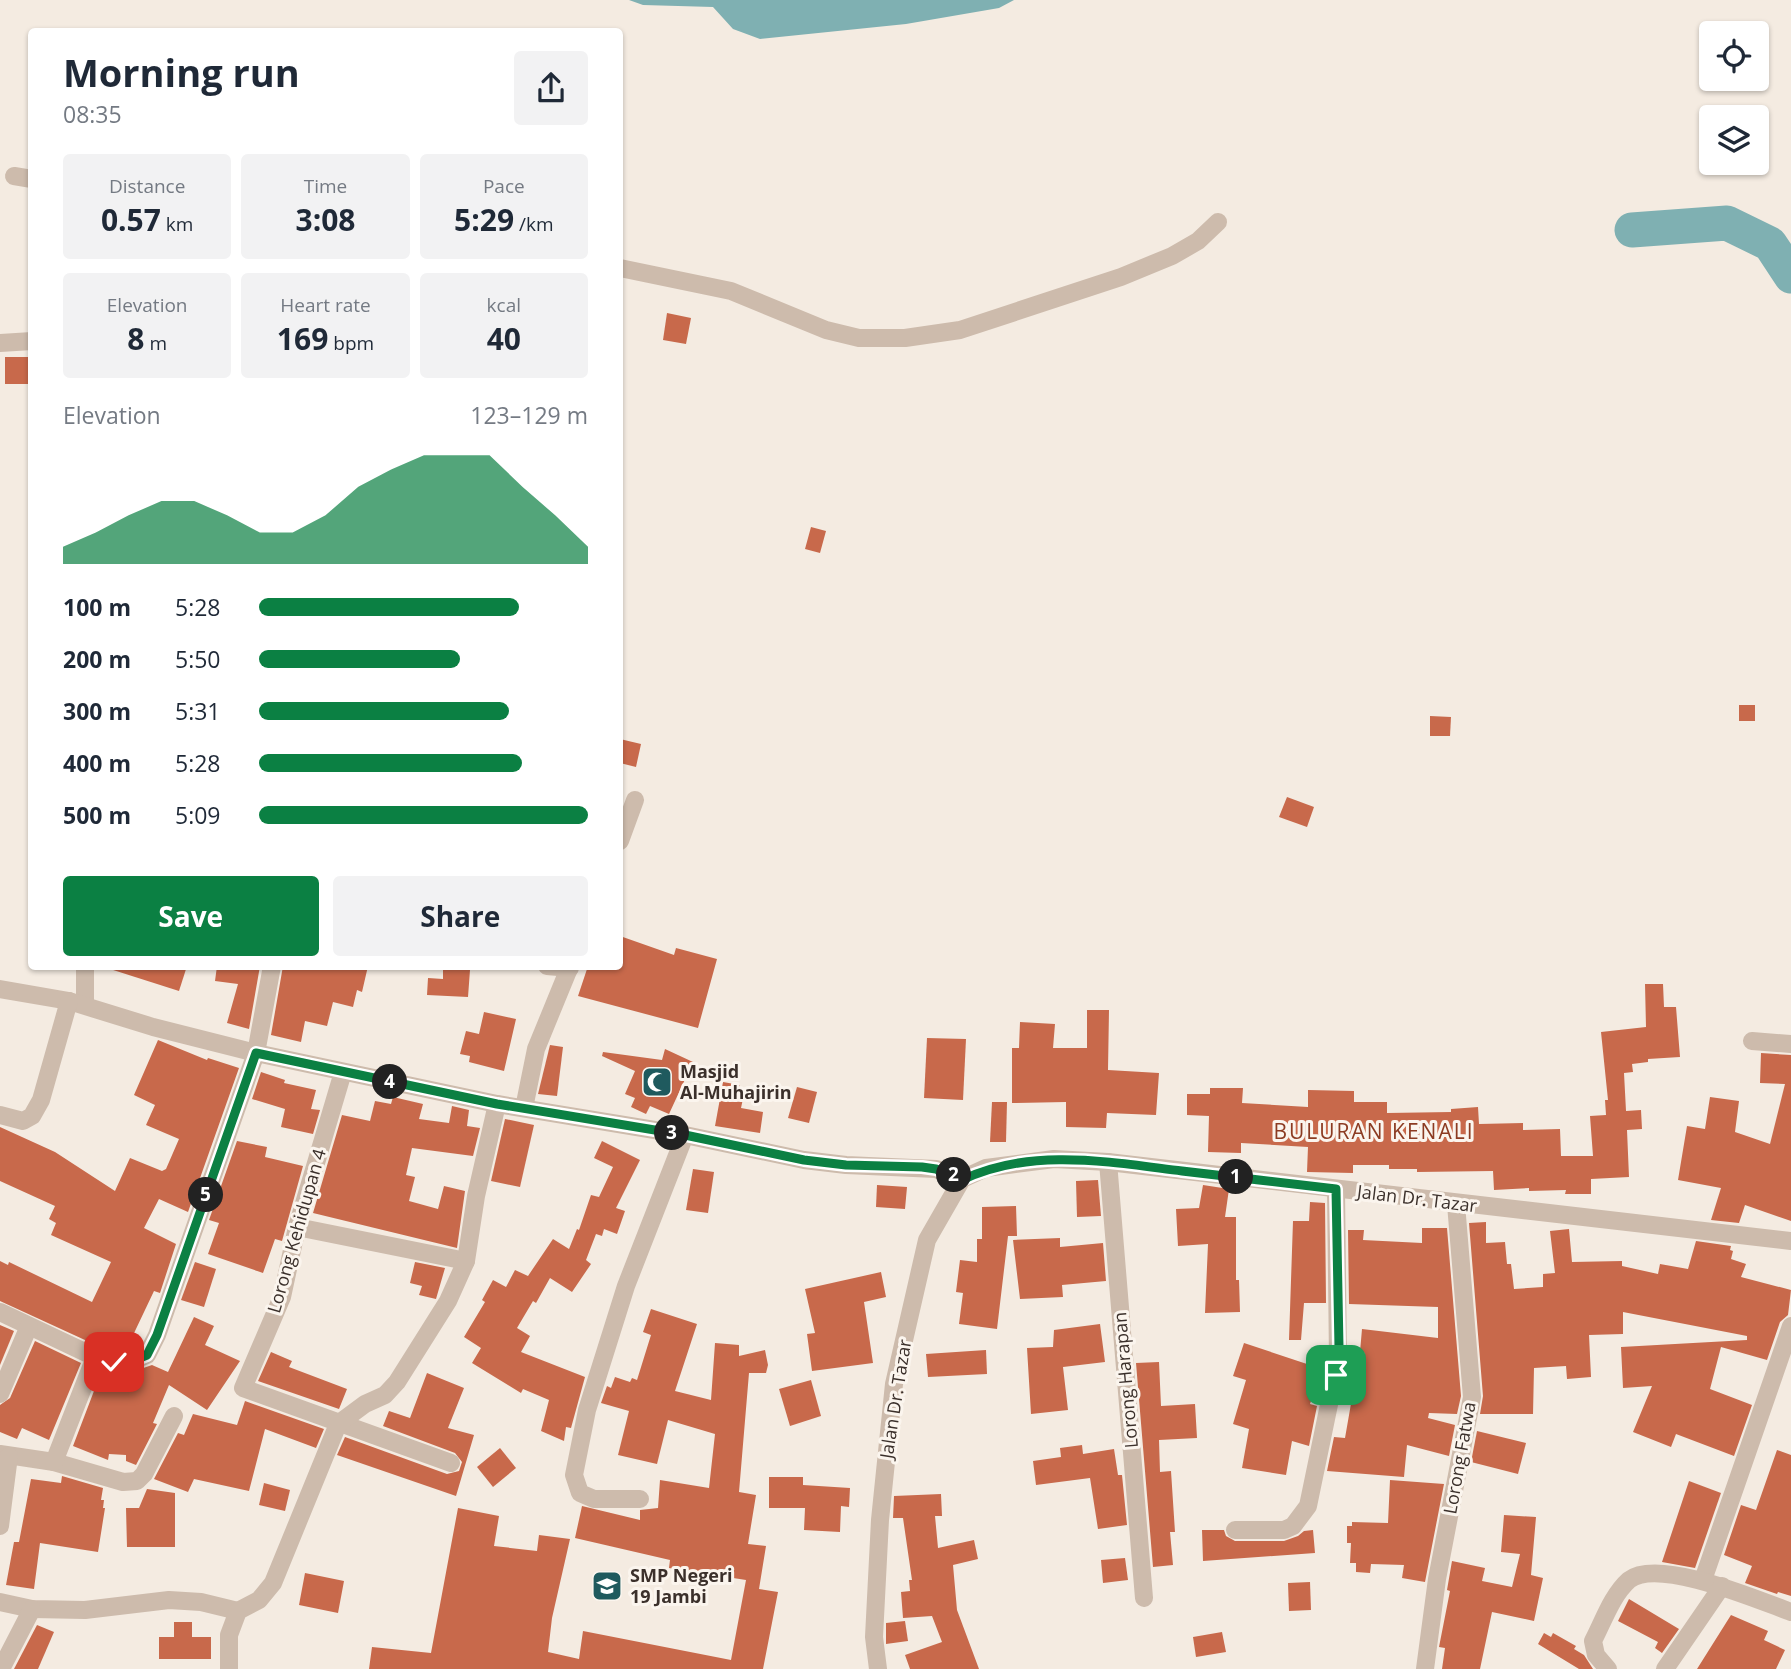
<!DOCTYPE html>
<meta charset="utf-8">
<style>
body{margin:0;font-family:"Open Sans",sans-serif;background:#f2f2f3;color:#1f2937;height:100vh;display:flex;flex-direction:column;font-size:26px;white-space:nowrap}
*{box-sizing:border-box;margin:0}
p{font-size:23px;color:#747a83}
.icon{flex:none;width:38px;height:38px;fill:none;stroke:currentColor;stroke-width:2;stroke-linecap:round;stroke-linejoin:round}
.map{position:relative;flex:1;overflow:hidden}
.drawer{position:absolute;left:28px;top:28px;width:595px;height:942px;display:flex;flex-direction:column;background:#fff;border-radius:7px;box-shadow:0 2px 5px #0004}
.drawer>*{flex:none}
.buttons{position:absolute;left:1699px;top:21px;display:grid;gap:14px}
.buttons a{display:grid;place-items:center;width:70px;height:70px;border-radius:7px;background:#fff;box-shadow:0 2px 5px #0004;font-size:35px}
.pin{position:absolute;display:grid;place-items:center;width:60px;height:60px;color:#fff;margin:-30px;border-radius:14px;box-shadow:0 4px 10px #0006}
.km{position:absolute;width:35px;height:35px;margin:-18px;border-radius:50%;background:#222;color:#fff;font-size:19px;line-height:35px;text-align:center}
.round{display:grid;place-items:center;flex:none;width:74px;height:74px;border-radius:7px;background:#f2f2f3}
.head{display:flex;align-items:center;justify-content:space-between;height:119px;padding:0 35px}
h1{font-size:38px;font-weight:700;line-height:52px}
.metrics{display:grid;grid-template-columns:repeat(3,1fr);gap:10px;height:119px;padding:7px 35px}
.metrics div{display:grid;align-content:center;border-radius:7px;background:#f2f2f3;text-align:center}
.metrics b{font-size:30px;font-weight:700}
.metrics small{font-size:19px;font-weight:400}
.metrics p{font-size:19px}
.chart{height:196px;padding:14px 35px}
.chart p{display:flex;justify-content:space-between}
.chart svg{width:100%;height:126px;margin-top:7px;fill:#0b8043;opacity:.7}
.primary-button{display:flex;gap:14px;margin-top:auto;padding:14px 35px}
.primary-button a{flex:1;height:80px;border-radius:7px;background:#0b8043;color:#fff;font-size:28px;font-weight:700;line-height:80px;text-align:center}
.primary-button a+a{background:#f2f2f3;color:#1f2937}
ul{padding:0 35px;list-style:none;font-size:23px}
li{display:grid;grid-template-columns:112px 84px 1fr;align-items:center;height:52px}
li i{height:18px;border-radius:9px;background:#0b8043}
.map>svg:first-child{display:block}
.water{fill:#7fb0b2}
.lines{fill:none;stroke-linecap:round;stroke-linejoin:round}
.river{stroke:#7fb0b2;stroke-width:35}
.building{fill:#c8694b}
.minor{stroke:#cdbbac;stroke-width:18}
.route-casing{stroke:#fff;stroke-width:14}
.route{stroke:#0b8043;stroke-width:9}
.labels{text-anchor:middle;stroke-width:6;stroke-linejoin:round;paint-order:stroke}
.poi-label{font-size:18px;font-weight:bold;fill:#3b302b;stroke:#fbf5ee;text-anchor:start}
.street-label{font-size:18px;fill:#3b302b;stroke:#fbf5ee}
.quarter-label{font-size:21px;letter-spacing:2px;fill:#8c3b22;stroke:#fbf5ee}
</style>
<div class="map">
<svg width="1791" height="1669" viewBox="0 0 1791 1669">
<rect width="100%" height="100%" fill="#f4ebe1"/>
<!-- water -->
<polygon class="water" points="629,0 1014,0 999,8 906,24 760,39 733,29 713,7 643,5"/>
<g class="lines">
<!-- river -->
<polyline class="river" points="1632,230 1727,223 1770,244 1791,276"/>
</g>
<!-- building -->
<g class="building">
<polygon points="667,313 691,318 686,344 663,340"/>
<rect x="5" y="357" width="27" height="27"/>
<polygon points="811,527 826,531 820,553 805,549"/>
<rect x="1739" y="705" width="16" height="16"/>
<polygon points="1430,716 1451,717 1450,736 1430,736"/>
<polygon points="620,739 641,744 636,767 620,763"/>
<polygon points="1287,797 1314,807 1307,827 1279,817"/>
<polygon points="620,936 674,955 676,948 717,959 698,1028 578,996 588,966 620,966"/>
<polygon points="111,966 187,966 179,991 110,969"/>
<polygon points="217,966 260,966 249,1029 227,1023 238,984 215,981"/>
<polygon points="283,966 368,966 362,992 357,990 353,1007 333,1002 327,1026 305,1021 301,1042 271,1035"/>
<polygon points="443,968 470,970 468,997 427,995 428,978 443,979"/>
<polygon points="1645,984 1663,984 1664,1007 1676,1007 1680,1057 1648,1059 1648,1062 1632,1064 1633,1072 1624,1073 1626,1111 1641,1110 1642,1129 1627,1130 1629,1177 1591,1179 1591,1194 1565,1194 1566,1190 1529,1191 1529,1188 1494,1190 1493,1171 1417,1172 1417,1169 1389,1169 1389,1165 1353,1165 1353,1173 1307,1172 1308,1147 1241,1143 1241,1153 1208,1152 1209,1116 1187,1115 1187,1094 1210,1094 1210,1088 1243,1088 1242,1103 1308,1107 1308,1090 1354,1091 1354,1102 1387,1102 1387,1113 1451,1112 1451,1109 1478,1107 1479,1124 1523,1123 1523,1130 1560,1129 1561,1156 1593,1156 1590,1116 1606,1115 1605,1100 1608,1100 1601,1032 1646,1027"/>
<polygon points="1087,1010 1109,1010 1108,1070 1159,1073 1156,1115 1107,1113 1106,1128 1066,1127 1066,1102 1012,1103 1012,1048 1019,1048 1020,1022 1055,1024 1053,1048 1087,1048"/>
<polygon points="484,1012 516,1019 504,1071 469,1062 470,1056 460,1054 466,1031 479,1034"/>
<polygon points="927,1038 966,1039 963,1100 924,1098"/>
<polygon points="158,1040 207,1060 208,1058 239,1068 188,1212 159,1199 144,1228 176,1244 160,1293 154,1291 126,1350 98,1346 0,1301 0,1261 8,1265 9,1262 92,1302 111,1262 51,1235 56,1223 49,1219 55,1206 0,1181 0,1127 55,1152 115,1191 130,1158 162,1171 166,1169 179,1139 146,1125 155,1105 134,1095"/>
<polygon points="550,1045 563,1047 557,1096 538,1094"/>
<polygon points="665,1049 693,1062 669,1114 650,1106 646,1114 631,1107 635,1098 625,1094 635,1071 602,1056 603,1052 662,1060"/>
<polygon points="1761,1053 1791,1055 1791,1221 1745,1205 1739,1223 1711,1220 1721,1188 1678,1180 1687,1126 1705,1129 1710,1097 1739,1101 1735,1132 1770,1144 1785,1084 1760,1083"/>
<polygon points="261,1072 285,1080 284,1083 316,1090 311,1109 320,1110 313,1134 281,1127 285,1109 252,1099"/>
<polygon points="723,1082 740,1085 739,1093 744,1094 741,1108 763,1112 760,1133 715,1126"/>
<polygon points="797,1087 817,1092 809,1123 788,1118"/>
<polygon points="393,1097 423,1104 419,1119 449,1123 452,1106 469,1110 467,1126 480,1128 473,1156 412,1148 406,1175 415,1177 409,1201 438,1209 444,1186 465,1191 457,1248 313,1213 342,1115 370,1121 375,1101 391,1104"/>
<polygon points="992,1102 1007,1102 1006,1142 990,1142"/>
<polygon points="505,1119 534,1125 520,1187 491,1181"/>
<polygon points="237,1141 267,1147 265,1157 303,1166 282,1241 275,1239 263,1273 208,1254 219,1223 209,1220"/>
<polygon points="602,1141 640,1160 616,1208 625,1211 617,1234 604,1229 602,1236 596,1234 586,1260 591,1264 572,1292 550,1278 536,1303 533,1301 517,1328 530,1336 521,1352 585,1377 571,1428 566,1427 564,1441 541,1431 549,1400 523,1389 521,1393 472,1363 481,1348 464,1337 485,1302 482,1300 493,1280 506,1287 515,1270 528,1276 553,1239 569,1249 577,1229 579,1230 591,1195 599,1197 613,1167 594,1158"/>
<polygon points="693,1169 714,1172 708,1213 686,1210"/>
<polygon points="1098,1180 1101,1216 1077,1217 1076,1181"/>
<polygon points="877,1185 907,1187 905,1209 876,1207"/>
<polygon points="1203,1185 1229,1189 1225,1217 1236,1217 1236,1280 1239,1280 1240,1312 1205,1313 1208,1244 1178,1246 1176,1209 1199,1208"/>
<polygon points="1310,1202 1325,1203 1326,1303 1304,1303 1301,1340 1289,1340 1293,1221 1309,1221"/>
<polygon points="1016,1206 1017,1236 1008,1236 997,1329 959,1324 963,1293 956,1292 960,1260 977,1262 977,1239 982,1239 982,1207"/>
<polygon points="1486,1222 1486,1243 1505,1242 1507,1264 1511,1264 1514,1289 1543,1287 1543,1274 1555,1273 1550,1231 1569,1229 1572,1262 1622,1261 1622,1266 1658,1274 1660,1264 1688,1269 1696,1241 1731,1246 1730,1250 1733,1251 1731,1259 1746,1264 1741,1277 1791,1290 1788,1315 1780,1322 1767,1360 1721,1347 1710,1389 1752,1405 1734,1456 1676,1434 1671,1447 1633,1432 1652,1386 1623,1388 1621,1347 1747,1340 1747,1336 1623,1312 1623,1334 1589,1335 1591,1377 1567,1379 1566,1366 1534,1368 1533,1414 1480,1414 1483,1396 1469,1223"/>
<polygon points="1422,1228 1447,1228 1461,1396 1457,1414 1429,1413 1428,1418 1455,1425 1449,1456 1407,1445 1404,1477 1327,1471 1334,1437 1345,1438 1352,1398 1357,1399 1365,1353 1360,1352 1362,1329 1438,1338 1438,1307 1349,1304 1348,1230 1364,1230 1363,1240 1422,1243"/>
<polygon points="1060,1238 1060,1247 1103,1243 1106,1281 1062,1285 1063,1297 1020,1299 1013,1240"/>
<polygon points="195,1262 216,1269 204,1307 181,1300"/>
<polygon points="415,1262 445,1268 436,1299 419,1295 422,1286 410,1283"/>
<polygon points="881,1272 886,1297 864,1302 873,1363 812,1371 807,1334 815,1333 805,1289"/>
<polygon points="651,1309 697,1324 675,1391 711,1400 715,1343 739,1345 739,1356 765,1350 768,1365 766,1373 749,1373 739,1492 756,1495 748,1544 766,1546 759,1589 778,1592 763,1669 369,1669 372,1647 431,1653 458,1508 499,1516 494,1546 537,1551 539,1535 570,1539 552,1618 548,1652 579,1659 583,1631 731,1660 746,1580 669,1568 670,1560 575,1538 582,1506 640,1520 640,1510 658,1508 660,1480 709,1488 715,1434 668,1420 657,1464 618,1455 629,1411 601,1403 607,1386 611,1388 615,1377 630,1382 632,1378 637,1380 651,1335 643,1332"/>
<polygon points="194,1317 214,1326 205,1345 240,1361 207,1410 169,1385 153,1423 157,1424 136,1465 126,1461 126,1455 109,1454 108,1460 73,1446 102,1370 129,1373 152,1365 168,1372"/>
<polygon points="1100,1324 1105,1362 1063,1367 1068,1410 1031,1414 1027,1348 1053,1347 1054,1330"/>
<polygon points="0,1325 14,1331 0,1365"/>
<polygon points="35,1341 81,1363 49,1440 22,1428 17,1439 0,1432 0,1405 10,1398"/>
<polygon points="1244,1343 1322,1369 1310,1404 1317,1406 1309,1446 1292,1441 1286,1475 1242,1468 1249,1429 1233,1424 1246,1380 1233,1376"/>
<polygon points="986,1350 987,1374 928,1377 926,1354"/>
<polygon points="271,1352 292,1361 289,1367 347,1389 339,1409 258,1381"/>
<polygon points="1159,1362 1161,1406 1195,1404 1197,1438 1159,1440 1160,1472 1171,1471 1175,1532 1170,1532 1173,1565 1153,1567 1136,1363"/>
<polygon points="427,1373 464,1388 448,1428 474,1435 456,1496 337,1455 345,1437 447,1474 459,1471 462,1462 455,1453 383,1426 389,1411 410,1418"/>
<polygon points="811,1380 821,1416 790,1426 779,1389"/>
<polygon points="245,1401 324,1429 316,1448 265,1429 249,1491 194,1479 188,1492 154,1479 178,1433 184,1435 193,1414 237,1425"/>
<polygon points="1477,1431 1526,1443 1518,1474 1471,1462"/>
<polygon points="1082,1445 1083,1454 1114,1449 1118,1475 1122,1475 1127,1525 1098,1529 1090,1478 1036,1485 1033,1461 1061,1457 1060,1448"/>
<polygon points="500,1448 516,1468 493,1487 477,1467"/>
<polygon points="1777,1450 1791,1455 1791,1596 1778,1592 1777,1594 1745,1583 1752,1566 1724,1555 1741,1505 1756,1510"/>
<polygon points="62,1476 103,1488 101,1500 104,1500 103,1508 105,1508 98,1552 40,1543 34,1589 6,1585 14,1542 19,1542 31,1479 61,1483"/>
<polygon points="769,1477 803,1477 803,1485 850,1488 849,1507 841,1506 840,1532 804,1530 805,1508 769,1508"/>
<polygon points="1390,1480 1444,1484 1425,1582 1402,1578 1404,1565 1371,1564 1370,1573 1356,1572 1356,1563 1350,1563 1351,1543 1347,1543 1347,1526 1352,1526 1352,1522 1388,1523"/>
<polygon points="1689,1481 1721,1493 1695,1568 1662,1562"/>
<polygon points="264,1483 290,1490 285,1511 259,1505"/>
<polygon points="147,1489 175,1493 175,1547 127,1547 126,1508 139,1508"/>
<polygon points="941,1494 942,1516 935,1516 938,1548 974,1540 978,1559 953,1565 957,1610 979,1669 910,1669 905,1655 942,1642 932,1616 903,1618 901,1592 910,1591 909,1580 912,1580 903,1518 893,1518 894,1496"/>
<polygon points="1504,1515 1536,1517 1531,1575 1543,1578 1534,1621 1492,1612 1480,1669 1442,1669 1445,1648 1439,1647 1450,1591 1447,1590 1452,1561 1485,1568 1482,1581 1512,1587 1520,1554 1501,1552"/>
<polygon points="1202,1530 1224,1530 1226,1536 1235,1541 1284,1541 1298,1536 1304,1531 1313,1530 1315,1553 1203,1561"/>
<polygon points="1125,1558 1128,1580 1103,1583 1101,1560"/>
<polygon points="305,1573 344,1581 338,1613 299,1605"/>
<polygon points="1310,1582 1311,1610 1289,1611 1288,1583"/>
<polygon points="1629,1599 1679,1629 1662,1653 1655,1648 1658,1642 1618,1621"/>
<polygon points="1731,1615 1768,1631 1764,1640 1785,1650 1776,1669 1697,1669"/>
<polygon points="905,1621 908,1641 886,1644 886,1623"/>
<polygon points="174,1622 192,1622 192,1637 211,1637 211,1659 159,1659 159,1637 174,1637"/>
<polygon points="37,1625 54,1632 38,1669 14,1669"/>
<polygon points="1222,1632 1226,1652 1196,1657 1193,1637"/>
<polygon points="1544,1633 1551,1637 1553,1633 1576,1646 1574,1649 1584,1655 1593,1669 1579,1669 1538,1644"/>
</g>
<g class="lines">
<!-- minor -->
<g class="minor">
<polyline points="14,176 32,179"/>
<polyline points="620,268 731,291 826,330 859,338 905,338 960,330 1121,277 1172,256 1198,241 1218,222"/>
<polyline points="0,343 32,341"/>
<polyline points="620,841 635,800"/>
<polyline points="85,966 85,1005"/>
<polyline points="547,966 570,968"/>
<polyline points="0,989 69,1001 153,1027 256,1053 497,1104 685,1135 804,1160 846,1165 936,1169 962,1179"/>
<polyline points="1752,1041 1791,1044"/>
<polyline points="343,1072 297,1227 282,1297 243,1388 451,1463"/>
<polyline points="524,1108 536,1049 570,966"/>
<polyline points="0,1115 23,1121 32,1116 41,1100 69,1001"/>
<polyline points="1108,1162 1144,1598"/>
<polyline points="297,1227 466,1261"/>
<polyline points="0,1312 95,1357 130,1362 147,1355 157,1335 256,1053 272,966"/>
<polyline points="0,1394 29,1326"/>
<polyline points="0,1454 54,1462 123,1482 137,1481 144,1474 174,1416"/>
<polyline points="54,1462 95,1357"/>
<polyline points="640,1499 594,1499 580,1493 574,1475 587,1410 626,1286 685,1135"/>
<polyline points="0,1526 9,1456"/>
<polyline points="1235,1530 1284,1530 1293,1526 1308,1506 1338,1361 1336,1189"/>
<polyline points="1703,1580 1791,1326"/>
<polyline points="0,1602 32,1609 85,1610 169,1600 201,1602 238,1611"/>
<polyline points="1,1669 32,1609"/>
<polyline points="229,1669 229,1635 238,1611 259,1600 273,1583 338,1424 365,1404 385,1395 397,1382 448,1301 466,1261 476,1196 497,1104"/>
<polyline points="878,1669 874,1637 880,1520 894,1384 927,1240 962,1179 986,1168 1054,1159 1108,1162 1791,1241"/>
<polyline points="1425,1669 1437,1579 1472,1397 1456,1204"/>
<path d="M1608,1669L1596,1655L1593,1641C1603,1622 1612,1595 1629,1580C1658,1557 1758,1600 1791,1612"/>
<polyline points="1665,1669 1722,1586"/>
</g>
</g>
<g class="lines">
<!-- route casing -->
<g class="route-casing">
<path id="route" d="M114,1362H130L147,1355L157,1335L256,1053L497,1104L685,1135L804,1160L846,1165L922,1167L936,1169L962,1180C1031,1147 1109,1162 1182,1171C1233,1177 1285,1183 1336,1189L1339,1347L1336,1375"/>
</g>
<!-- route -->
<use href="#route" class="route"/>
</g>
<!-- icons -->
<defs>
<g id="mosque-square" transform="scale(1.575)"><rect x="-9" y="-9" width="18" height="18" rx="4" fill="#1f5a5e" stroke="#fbf5ee"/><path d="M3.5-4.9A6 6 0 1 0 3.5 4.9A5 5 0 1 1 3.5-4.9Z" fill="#fff"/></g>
<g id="school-square" transform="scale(1.575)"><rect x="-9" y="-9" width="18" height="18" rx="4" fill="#1f5a5e" stroke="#fbf5ee"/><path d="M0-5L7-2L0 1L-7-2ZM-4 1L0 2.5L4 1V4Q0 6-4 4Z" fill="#fff"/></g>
</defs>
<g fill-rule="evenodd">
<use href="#mosque-square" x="657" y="1082"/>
<use href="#school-square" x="607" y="1586"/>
</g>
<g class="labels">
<!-- poi labels -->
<g class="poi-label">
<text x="680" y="1078">Masjid<tspan x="680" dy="21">Al-Muhajirin</tspan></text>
<text x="630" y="1582">SMP Negeri<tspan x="630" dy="21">19 Jambi</tspan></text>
</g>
<!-- street labels -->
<g class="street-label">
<text transform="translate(1417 1199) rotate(7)" y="6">Jalan Dr. Tazar</text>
<text transform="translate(297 1231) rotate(-74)" y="6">Lorong Kehidupan 4</text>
<text transform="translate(1126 1380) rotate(-95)" y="6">Lorong Harapan</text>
<text transform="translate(896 1399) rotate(-81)" y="6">Jalan Dr. Tazar</text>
<text transform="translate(1460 1458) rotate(-80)" y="6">Lorong Fatwa</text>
</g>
<!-- quarter labels -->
<g class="quarter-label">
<text x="1374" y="1139">BULURAN KENALI</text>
</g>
</g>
</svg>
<div class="buttons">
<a><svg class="icon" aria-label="locate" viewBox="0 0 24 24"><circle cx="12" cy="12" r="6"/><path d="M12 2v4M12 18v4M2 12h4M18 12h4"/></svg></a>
<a><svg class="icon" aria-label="layers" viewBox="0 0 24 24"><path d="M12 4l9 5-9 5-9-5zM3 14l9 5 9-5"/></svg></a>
</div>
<div class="pin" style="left:1336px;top:1375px;background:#1e9e55"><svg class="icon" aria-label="arrive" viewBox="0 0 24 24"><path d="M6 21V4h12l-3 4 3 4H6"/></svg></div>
<div class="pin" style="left:114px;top:1362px;background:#d93025"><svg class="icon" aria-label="check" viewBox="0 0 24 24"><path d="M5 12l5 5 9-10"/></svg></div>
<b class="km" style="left:1236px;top:1177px">1</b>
<b class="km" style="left:954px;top:1175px">2</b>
<b class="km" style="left:672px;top:1133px">3</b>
<b class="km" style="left:390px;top:1082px">4</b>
<b class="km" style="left:206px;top:1195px">5</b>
<section class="drawer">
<div class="head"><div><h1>Morning run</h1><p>08:35</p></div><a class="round"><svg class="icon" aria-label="share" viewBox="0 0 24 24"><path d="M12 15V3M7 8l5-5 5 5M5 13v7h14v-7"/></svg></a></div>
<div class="metrics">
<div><p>Distance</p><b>0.57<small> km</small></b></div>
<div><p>Time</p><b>3:08</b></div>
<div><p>Pace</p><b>5:29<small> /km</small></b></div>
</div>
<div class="metrics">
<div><p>Elevation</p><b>8<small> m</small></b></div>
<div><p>Heart rate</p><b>169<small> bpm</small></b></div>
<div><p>kcal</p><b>40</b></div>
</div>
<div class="chart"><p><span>Elevation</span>123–129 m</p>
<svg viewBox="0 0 160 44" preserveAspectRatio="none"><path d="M0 44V38L10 33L20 27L30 22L40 22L50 27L60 33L70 33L80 27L90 17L100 11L110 6L120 6L130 6L140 17L150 27L160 38V44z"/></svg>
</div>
<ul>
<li><b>100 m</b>5:28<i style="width:79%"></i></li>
<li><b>200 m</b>5:50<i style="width:61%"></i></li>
<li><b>300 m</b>5:31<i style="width:76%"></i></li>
<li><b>400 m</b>5:28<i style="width:80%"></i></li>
<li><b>500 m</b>5:09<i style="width:100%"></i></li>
</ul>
<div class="primary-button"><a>Save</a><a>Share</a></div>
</section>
</div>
